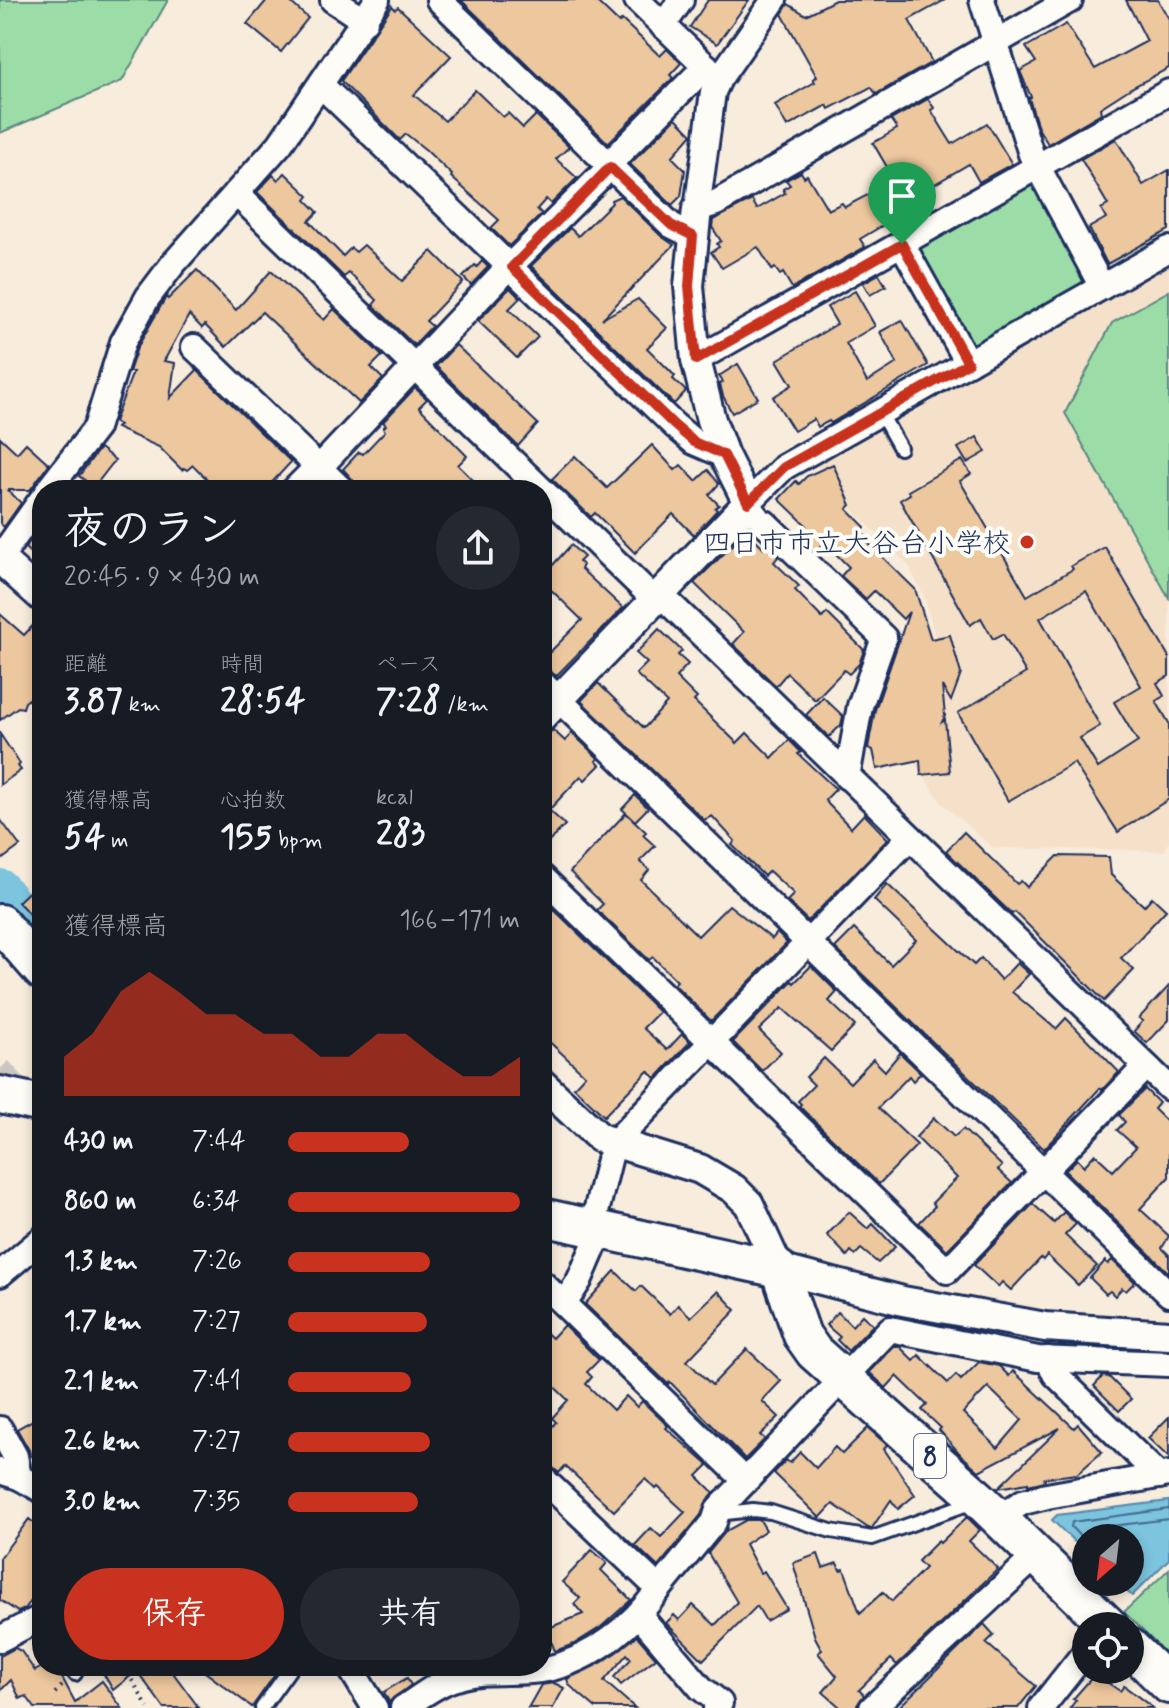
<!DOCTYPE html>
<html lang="ja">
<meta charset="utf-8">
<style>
body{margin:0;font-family:Mynerve,"Klee One",sans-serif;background:#242831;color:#f1f3f6;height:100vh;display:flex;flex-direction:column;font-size:30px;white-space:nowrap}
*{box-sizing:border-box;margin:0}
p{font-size:26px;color:#9ea1a6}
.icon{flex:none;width:44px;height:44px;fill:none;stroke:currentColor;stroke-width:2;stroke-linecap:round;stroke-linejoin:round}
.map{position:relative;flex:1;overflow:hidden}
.drawer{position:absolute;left:32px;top:480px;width:520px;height:1196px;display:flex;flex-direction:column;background:#171b24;border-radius:32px;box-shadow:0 4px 12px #0003}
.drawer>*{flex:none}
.needle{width:52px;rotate:208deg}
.fabs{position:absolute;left:1072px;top:1524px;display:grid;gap:16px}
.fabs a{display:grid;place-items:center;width:72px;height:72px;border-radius:50%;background:#171b24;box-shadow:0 4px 12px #0003;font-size:40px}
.pin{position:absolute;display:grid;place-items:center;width:68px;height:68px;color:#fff;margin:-82px -34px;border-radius:50% 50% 50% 0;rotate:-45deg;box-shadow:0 0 8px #0007}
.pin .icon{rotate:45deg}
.round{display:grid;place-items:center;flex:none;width:84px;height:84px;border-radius:42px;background:#242831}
.summary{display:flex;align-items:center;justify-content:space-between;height:136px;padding:0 32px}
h1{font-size:44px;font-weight:800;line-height:60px}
.stats{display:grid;grid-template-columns:repeat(3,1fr);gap:12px;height:136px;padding:8px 32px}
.stats div{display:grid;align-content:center}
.stats b{font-size:34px;font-weight:800}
.stats small{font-size:22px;font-weight:400}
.stats p{font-size:22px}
.chart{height:224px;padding:16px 32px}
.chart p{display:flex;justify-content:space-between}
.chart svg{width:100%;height:144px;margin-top:8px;fill:#c8321e;opacity:.7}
.button{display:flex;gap:16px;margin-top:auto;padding:16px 32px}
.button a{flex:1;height:92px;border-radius:48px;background:#c8321e;color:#fff;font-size:32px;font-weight:800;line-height:92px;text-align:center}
.button a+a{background:#242831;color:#f1f3f6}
ul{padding:0 32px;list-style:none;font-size:26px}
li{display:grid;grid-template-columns:128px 96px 1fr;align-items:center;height:60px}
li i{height:20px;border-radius:10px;background:#c8321e}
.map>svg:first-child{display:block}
.built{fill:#f5e1c9}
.green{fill:#9cdda7;stroke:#5c8682;stroke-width:2}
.water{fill:#7dc4de;stroke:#5688ab;stroke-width:2}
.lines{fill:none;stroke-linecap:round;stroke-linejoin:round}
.shore{stroke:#426b91;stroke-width:2}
.river{stroke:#7dc4de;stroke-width:38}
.building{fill:#edc79e;stroke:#1b2f5e;stroke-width:2;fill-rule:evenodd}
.minor-tunnel{stroke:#ccc6c3;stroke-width:24;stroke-dasharray:24 12;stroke-linecap:butt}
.service-casing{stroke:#1b2f5e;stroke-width:18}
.minor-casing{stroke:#1b2f5e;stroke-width:30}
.tertiary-casing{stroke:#1b2f5e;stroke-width:34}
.primary-casing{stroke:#1b2f5e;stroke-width:42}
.path{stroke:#1b2f5e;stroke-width:4;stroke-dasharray:2 6;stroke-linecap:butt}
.service{stroke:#fdfcf7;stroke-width:12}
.minor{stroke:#fdfcf7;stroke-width:24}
.tertiary{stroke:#fdfcf7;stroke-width:28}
.primary{stroke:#fdfcf7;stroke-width:36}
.route-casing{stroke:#fff;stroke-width:16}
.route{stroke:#c8321e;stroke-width:10}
.poi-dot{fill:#c8321e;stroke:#fdfcf7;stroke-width:3}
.labels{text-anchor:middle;stroke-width:8;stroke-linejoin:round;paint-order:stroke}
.shield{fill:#fdfcf7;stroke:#5f6c8c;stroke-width:2}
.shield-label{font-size:26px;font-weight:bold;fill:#1b2f5e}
.poi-label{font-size:28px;fill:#1b2f5e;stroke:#fdfcf7;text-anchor:end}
</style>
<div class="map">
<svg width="1169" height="1708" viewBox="0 0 1169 1708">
<rect width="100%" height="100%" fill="#f8ecdc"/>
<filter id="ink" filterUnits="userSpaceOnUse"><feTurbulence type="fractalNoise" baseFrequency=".0125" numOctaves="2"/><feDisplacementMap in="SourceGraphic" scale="16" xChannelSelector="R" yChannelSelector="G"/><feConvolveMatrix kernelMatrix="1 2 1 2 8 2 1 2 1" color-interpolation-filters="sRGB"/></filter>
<g filter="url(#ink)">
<!-- built -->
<polygon class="built" points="1169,265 1169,842 1164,851 993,848 943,804 916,765 913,736 937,646 925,599 909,566 829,486 817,464"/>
<!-- green -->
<g class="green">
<polygon points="0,0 168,0 122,81 0,133"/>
<polygon points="1031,180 1086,282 976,344 966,341 918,254 922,243"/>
<polygon points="1169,291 1169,598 1065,413 1112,323"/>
<polygon points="1169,1569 1169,1657 1124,1612"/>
</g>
<!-- water -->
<polygon class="water" points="1169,1501 1169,1559 1132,1596 1116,1582 1130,1582 1130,1538 1086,1538 1086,1553 1052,1520 1057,1515"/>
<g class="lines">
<!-- shore -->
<g class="shore">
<polyline points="1097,1538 1092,1533 1095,1528 1169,1519"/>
<polyline points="1086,1542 1071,1527 1072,1522 1169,1509"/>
</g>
<!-- river -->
<polyline class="river" points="0,888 42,939"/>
</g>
<!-- building -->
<g class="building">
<polygon points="267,0 288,0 308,18 281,52 247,24"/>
<polygon points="461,0 595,0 619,23 622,20 660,56 667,49 681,63 670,75 673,78 608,143"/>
<polygon points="708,0 749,0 717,44 690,27"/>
<polygon points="835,0 945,0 909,20 932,62 876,94 871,87 829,109 827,105 787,127 775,105 815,82 813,79 817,77 782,14 788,4 806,15"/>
<polygon points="1126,0 1158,0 1169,19 1169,68 1131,88 1100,108 1101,113 1048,144 1038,128 1029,98 1031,97 1020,71 1036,62 1026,47 1066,24 1095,69 1147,41"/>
<polygon points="392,6 395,9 398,7 451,56 414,95 445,121 475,90 503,117 508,113 523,128 536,115 569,147 556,159 577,178 551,204 546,199 537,209 542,214 509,246 491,228 499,220 451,177 452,175 426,150 406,134 400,140 341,81"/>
<polygon points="928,99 934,108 931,110 952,144 987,123 1012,164 979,182 969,164 925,190 927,195 888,217 890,221 860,239 865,247 792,288 783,273 780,275 775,268 772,270 758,247 722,268 711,252 719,247 717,244 721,241 712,227 713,220 752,200 757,209 785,193 783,189 790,185 786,180 801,172 804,177 807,175 828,210 842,203 845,207 864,197 894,179 873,143 897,129 891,120"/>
<polygon points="676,118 692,134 672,157 685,170 681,196 672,205 630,164"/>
<polygon points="1116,139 1143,185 1169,170 1169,230 1107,264 1089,228 1106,218 1101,209 1108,205 1081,159"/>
<polygon points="285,173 309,196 306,200 318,212 309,221 343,256 351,248 356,252 364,245 402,281 432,251 463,282 426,321 432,326 414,345 373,305 377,300 349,273 344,277 257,192 273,175 278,180"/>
<polygon points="620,196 661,236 674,245 602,319 638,299 667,328 647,348 675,376 673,379 686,391 674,404 531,266 570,228 578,236 612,203 611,200"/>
<polygon points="482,261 488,267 471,285 463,277 475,265 477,267"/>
<polygon points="197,270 236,310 271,271 324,320 334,309 382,356 371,367 383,379 359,403 262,312 226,347 205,325 202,328 189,315 164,361 175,363 170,398 197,370 291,462 265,490 218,490 193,465 187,470 184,468 182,470 159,447 116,428 119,425 114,422 133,372 129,372 137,348 166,297 168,299"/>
<polygon points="879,274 886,286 870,295 863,283"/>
<polygon points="510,288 520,298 509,309 538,337 517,358 478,321"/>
<polygon points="855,291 875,326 846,343 867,382 897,363 880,332 902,320 928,365 831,423 829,421 818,427 814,419 794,431 773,397 792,385 777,360 837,324 827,307"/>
<polygon points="456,345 538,424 518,446 436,366"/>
<polygon points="738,364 758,398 732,413 723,396 720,384 723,382 719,376"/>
<polygon points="415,388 427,399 419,407 467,456 458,465 475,482 467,490 357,490 353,480 343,469 359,452 363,454 385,431 383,428 386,425 383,422"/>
<polygon points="0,437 17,453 26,443 49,464 30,490 8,490 21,503 4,527 0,523"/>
<polygon points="977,437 986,452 967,463 958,448"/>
<polygon points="652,445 675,470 681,465 696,481 708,470 719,484 709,495 719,505 715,508 717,510 694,535 673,514 635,553 595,513 591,517 552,479 575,456 607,488"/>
<polygon points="100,448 115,460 94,487 79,476"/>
<path d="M962,460L971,474L960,481L1027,596L1073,569L1071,566L1105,547L1169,657V676L1157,683L1164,696L1156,701L1169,723V799L1118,832L1074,763L1008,801L958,713L1026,673L1003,634L993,639L981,618L970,625L900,500L910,494L908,491ZM1086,591L1141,686L1114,702L1138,742L1098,768L1080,738L1100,726L1040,618Z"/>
<polygon points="833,464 851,505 847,509 865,527 861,532 870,540 867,542 915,589 931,639 950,635 961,674 951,701 942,686 945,716 942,722 945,720 950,772 921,775 920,760 877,769 873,750 868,748 875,710 909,612 903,619 874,591 866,599 841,576 849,567 824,542 816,551 798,534 806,525 779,499 796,481 799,484 807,476"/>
<polygon points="42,525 42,564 25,548"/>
<polygon points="747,531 764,548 767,545 778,557 774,562 799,586 795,590 822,618 827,613 864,650 859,664 849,674 844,670 815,700 787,673 776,686 733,644 744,632 694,583"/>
<polygon points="571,545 584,557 579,562 583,565 581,569 623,608 556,676 542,664 542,660 582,620 542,581 542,577"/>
<polygon points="0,614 24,635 42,616 42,689 25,702 23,708 18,707 0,720"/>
<polygon points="659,629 682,651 678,655 688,664 676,677 697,698 694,701 737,743 747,733 772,758 789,740 801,752 798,754 836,789 825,800 829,805 851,828 864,814 888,839 808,921 787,901 794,894 769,871 764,876 732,845 735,841 712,816 704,820 581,701 598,683 644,728 667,703 636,674 647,663 636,653"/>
<polygon points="823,697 843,716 841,725 829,737 806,715"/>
<polygon points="553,730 565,741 572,733 598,758 596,761 600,765 585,780 581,776 549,810 565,825 542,849 542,739"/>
<polygon points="0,734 20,764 18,766 21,770 0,785"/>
<polygon points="635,795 648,808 635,821 622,809"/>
<polygon points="626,813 646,832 643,835 655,846 640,861 649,870 641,880 698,936 729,905 772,939 777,933 787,943 711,1021 674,984 677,981 653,957 649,960 597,910 603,904 570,872"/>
<polygon points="0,819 20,846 0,861"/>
<polygon points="964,832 1017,884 1021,881 1027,887 1058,856 1109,857 1111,875 1144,906 1152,897 1166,910 1121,958 1134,970 1104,1001 1015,912 1012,914 946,851"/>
<polygon points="42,879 42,927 18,902"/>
<polygon points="887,884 974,965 981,958 1001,980 1017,963 1029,974 1012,992 1056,1029 1066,1018 1119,1072 1102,1090 1100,1088 1044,1149 835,948 854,929 891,965 916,940 874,900"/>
<polygon points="542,898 659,1012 643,1028 667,1050 682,1034 690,1042 656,1078 648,1071 604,1116 574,1087 585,1075 542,1035"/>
<polygon points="811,966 837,992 829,1001 855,1026 831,1051 782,1008 759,1030 781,1052 762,1071 733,1042 792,981 794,983"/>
<polygon points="1169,986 1169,1020 1147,1043 1134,1031 1143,1021 1139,1018"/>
<polygon points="900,1053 921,1073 913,1081 909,1076 878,1108 917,1145 879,1184 799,1106 801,1104 798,1101 814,1085 806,1077 824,1058 850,1083 873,1059 885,1071"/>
<polygon points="1145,1089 1159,1103 1154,1109 1169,1124 1169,1177 1140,1209 1169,1236 1162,1248 1169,1255 1169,1273 1065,1171 1077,1159 1084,1166 1095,1154 1113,1171 1136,1147 1117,1130 1125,1122 1119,1115"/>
<polygon points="934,1118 954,1137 963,1129 1002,1166 998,1170 1012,1183 947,1250 919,1223 935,1206 932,1203 957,1178 916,1137"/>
<polygon points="1033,1204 1054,1223 1064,1212 1076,1224 1065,1235 1097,1266 1078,1285 1047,1255 1043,1260 1041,1258 1011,1290 1002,1282 998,1287 974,1265"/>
<polygon points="849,1212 868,1229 873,1224 895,1247 878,1263 861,1249 855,1255 851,1251 847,1256 827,1235"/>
<polygon points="1112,1260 1135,1282 1126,1291 1122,1288 1115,1296 1110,1291 1106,1294 1090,1278 1105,1261 1108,1264"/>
<polygon points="615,1271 636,1291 641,1286 670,1314 678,1305 691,1317 718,1291 736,1310 687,1361 712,1385 747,1349 781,1381 762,1401 779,1417 760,1435 765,1439 745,1459 670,1382 668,1384 585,1304"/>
<polygon points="838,1312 852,1326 862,1315 873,1325 848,1351 837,1340 840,1337 826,1325"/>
<polygon points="564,1325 599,1360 587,1372 592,1377 586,1384 613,1410 626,1396 637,1407 642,1401 668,1426 666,1428 708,1465 697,1476 714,1493 707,1500 701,1515 658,1567 635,1545 651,1528 661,1537 685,1512 658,1487 656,1489 645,1479 614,1511 565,1466 559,1473 552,1467 542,1463 542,1438 556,1422 552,1418 568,1400 542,1375 542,1329 552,1338"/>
<path d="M894,1346H899L914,1361L919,1355L948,1383L956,1375L961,1380L979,1362L999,1366L1009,1376L1013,1371L1074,1428L1078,1424L1102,1452L1077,1474L1044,1478L1045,1481L1028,1485V1483L998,1488L1060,1428L979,1471L961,1455L939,1430L941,1428L922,1410L927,1405L897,1376L886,1388L869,1372ZM988,1387L1022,1420L998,1448L963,1413Z"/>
<polygon points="1103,1376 1109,1377 1131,1399 1119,1411 1094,1386"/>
<polygon points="42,1415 42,1473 17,1429"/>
<polygon points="1169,1417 1169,1458 1148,1438"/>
<polygon points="868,1428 887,1445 884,1449 915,1495 898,1509 891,1500 872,1528 868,1528 833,1504 820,1518 774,1473 786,1460 790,1463 800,1452 816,1468 835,1447 842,1454"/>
<polygon points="967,1517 980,1530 969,1541 998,1569 897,1665 891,1659 859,1690 864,1695 855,1708 841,1708 823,1692 837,1676 818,1653 822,1650 815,1637 793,1563 818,1554 823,1568 837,1563 840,1570 844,1569 860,1613 883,1592 892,1601 925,1568 918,1561 938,1541 940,1543"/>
<polygon points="29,1519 42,1529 42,1602 33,1605 30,1602 25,1609 18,1612 0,1600 0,1558"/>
<polygon points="746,1520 760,1520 766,1530 745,1544 760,1573 764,1571 787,1609 766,1621 757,1606 703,1660 666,1623 674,1615 679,1620 693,1605 715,1625 737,1602 708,1553 726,1531"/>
<polygon points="592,1550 607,1563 601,1570 631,1600 601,1627 574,1644 555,1651 546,1629 583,1614 574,1604 580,1598 562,1582"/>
<polygon points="984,1624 994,1635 986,1643 1036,1686 1018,1708 898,1708"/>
<polygon points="637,1636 656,1658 621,1685 614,1677 631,1659 627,1654 604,1681 635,1708 596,1708 569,1685 567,1679 603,1662"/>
<polygon points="15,1648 21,1651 35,1671 44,1666 56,1666 75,1702 102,1681 122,1708 35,1708 26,1696 20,1699 11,1680 0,1691 0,1656"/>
<polygon points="99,1666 168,1666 199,1708 164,1708 137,1671 113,1690"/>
<polygon points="197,1666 281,1666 252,1707"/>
<polygon points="1095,1674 1120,1691 1124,1686 1153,1708 1070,1708 1076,1700 1073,1699"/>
<polygon points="407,1678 411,1685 389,1702 384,1692"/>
<polygon points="554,1683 564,1688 553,1708 528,1708 541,1685"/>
</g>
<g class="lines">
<!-- minor-tunnel -->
<polyline class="minor-tunnel" points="0,1069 30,1103"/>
<!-- service casing -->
<g class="service-casing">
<g id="service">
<polyline points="881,414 900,448"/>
<polyline points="717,1514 753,1510 771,1512 831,1531 872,1538 976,1501"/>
<polyline points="70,1666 75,1674"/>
<polyline points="262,1708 292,1666"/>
</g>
</g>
<!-- minor casing -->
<g class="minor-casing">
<g id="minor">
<polyline points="333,0 365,21"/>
<polyline points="439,0 671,225 693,236"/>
<polyline points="637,0 717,77"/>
<polyline points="774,0 719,79 713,92 697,209 716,203 1070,0"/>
<polyline points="982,0 1031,154 1102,287"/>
<polyline points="663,26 681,0"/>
<polyline points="321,85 674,425 694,442 724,455"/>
<polyline points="608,165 706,66"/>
<polyline points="236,193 655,600"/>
<polyline points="902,244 968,363"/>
<polyline points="194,347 342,490"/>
<polyline points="696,360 1169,92"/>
<polyline points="319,468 500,276 610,167"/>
<polyline points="48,490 96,428 123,342 148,297 173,264 280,144 377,0"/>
<polyline points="294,490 318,466"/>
<polyline points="755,514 748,503 784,467 1169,249"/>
<polyline points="765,523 884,638 860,706 847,777"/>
<polyline points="0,558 42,499"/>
<polyline points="660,594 1169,1088"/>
<polyline points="542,683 1169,1294"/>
<polyline points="542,877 947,1271 1146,1066"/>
<polyline points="592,1228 613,1144 910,837"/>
<polyline points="0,1274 42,1239"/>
<polyline points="542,1283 746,1481"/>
<polyline points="564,1304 579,1281 601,1230"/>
<polyline points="1048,1359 1055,1374 1159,1476"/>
<polyline points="0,1429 15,1456 19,1477"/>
<polyline points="0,1471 19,1477 42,1490"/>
<polyline points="542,1478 659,1589 714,1522 718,1510 890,1329 1038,1359 1169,1364"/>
<polyline points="998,1518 1023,1502 1047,1496 1169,1474"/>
<polyline points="640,1616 701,1688 720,1703 716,1708"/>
<polyline points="0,1639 42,1617"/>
<polyline points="349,1666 375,1708"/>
<path d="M403,1708C419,1698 437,1683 456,1678C486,1668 517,1675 547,1669C593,1659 632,1626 659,1589"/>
<polyline points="872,1708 1037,1555"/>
<polyline points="1041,1708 1086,1651"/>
</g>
</g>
<!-- tertiary casing -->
<g class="tertiary-casing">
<g id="tertiary">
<polyline points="0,559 42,597"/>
<polyline points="542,717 748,503 724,455 711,420 696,360 689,286 697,209"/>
<polyline points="542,1084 600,1138 700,1169 734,1189 749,1204 779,1269 903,1301 1045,1327 1169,1335"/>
</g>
</g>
<!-- primary casing -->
<g class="primary-casing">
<g id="primary">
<polyline points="0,923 42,971"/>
<polyline points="0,1095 42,1104"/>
<polyline points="542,1217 779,1269 802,1335 814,1352 979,1499 1109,1626"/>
<polyline points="1130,1647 1169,1685"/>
</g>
</g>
<!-- path -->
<g class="path">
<polyline points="124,1666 148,1708"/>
<polyline points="55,1693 65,1683"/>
</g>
<!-- service -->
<use href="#service" class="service"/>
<!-- minor -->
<use href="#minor" class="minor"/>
<!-- tertiary -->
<use href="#tertiary" class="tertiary"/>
<!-- primary -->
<use href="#primary" class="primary"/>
</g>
</g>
<g class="lines" filter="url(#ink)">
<!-- route casing -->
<g class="route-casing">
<polygon id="route" points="610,167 671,225 693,236 689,286 696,360 902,244 968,363 784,467 748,503 724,455 694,442 674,425 512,267"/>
</g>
<!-- route -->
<use href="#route" class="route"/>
</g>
<!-- markers -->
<circle class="poi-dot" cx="1027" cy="542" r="8"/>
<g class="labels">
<!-- shield labels -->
<rect class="shield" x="914" y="1434" width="32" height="44" rx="6"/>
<g class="shield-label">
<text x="930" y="1465">8</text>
</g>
<!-- poi labels -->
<g class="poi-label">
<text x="1011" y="552">四日市市立大谷台小学校</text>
</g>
</g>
</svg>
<div class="fabs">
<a><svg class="needle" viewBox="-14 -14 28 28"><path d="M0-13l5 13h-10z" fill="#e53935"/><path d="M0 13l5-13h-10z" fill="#9ea1a6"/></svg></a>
<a><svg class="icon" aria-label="locate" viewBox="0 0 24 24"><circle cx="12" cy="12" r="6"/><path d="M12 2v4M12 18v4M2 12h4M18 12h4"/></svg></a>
</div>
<div class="pin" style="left:902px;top:244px;background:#1e9e55"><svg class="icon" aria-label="arrive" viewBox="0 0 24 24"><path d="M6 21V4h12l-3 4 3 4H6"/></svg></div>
<section class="drawer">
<div class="summary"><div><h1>夜のラン</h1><p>20:45 · 9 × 430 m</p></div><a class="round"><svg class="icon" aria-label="share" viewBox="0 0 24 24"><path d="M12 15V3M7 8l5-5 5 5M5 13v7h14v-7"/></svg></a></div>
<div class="stats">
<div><p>距離</p><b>3.87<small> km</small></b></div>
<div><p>時間</p><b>28:54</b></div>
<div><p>ペース</p><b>7:28<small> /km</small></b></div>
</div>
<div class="stats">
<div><p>獲得標高</p><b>54<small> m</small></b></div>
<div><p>心拍数</p><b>155<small> bpm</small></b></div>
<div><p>kcal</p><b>283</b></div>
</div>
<div class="chart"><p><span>獲得標高</span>166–171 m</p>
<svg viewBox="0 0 160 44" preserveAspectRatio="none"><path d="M0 44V32L10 25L20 12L30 6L40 12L50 19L60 19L70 25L80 25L90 32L100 32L110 25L120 25L130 32L140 38L150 38L160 32V44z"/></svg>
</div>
<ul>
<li><b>430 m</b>7:44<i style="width:52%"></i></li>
<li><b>860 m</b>6:34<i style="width:100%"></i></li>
<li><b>1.3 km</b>7:26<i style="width:61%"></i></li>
<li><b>1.7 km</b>7:27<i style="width:60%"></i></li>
<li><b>2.1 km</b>7:41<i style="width:53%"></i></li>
<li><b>2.6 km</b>7:27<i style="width:61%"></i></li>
<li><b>3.0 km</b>7:35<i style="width:56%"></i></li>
</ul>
<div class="button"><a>保存</a><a>共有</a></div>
</section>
</div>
